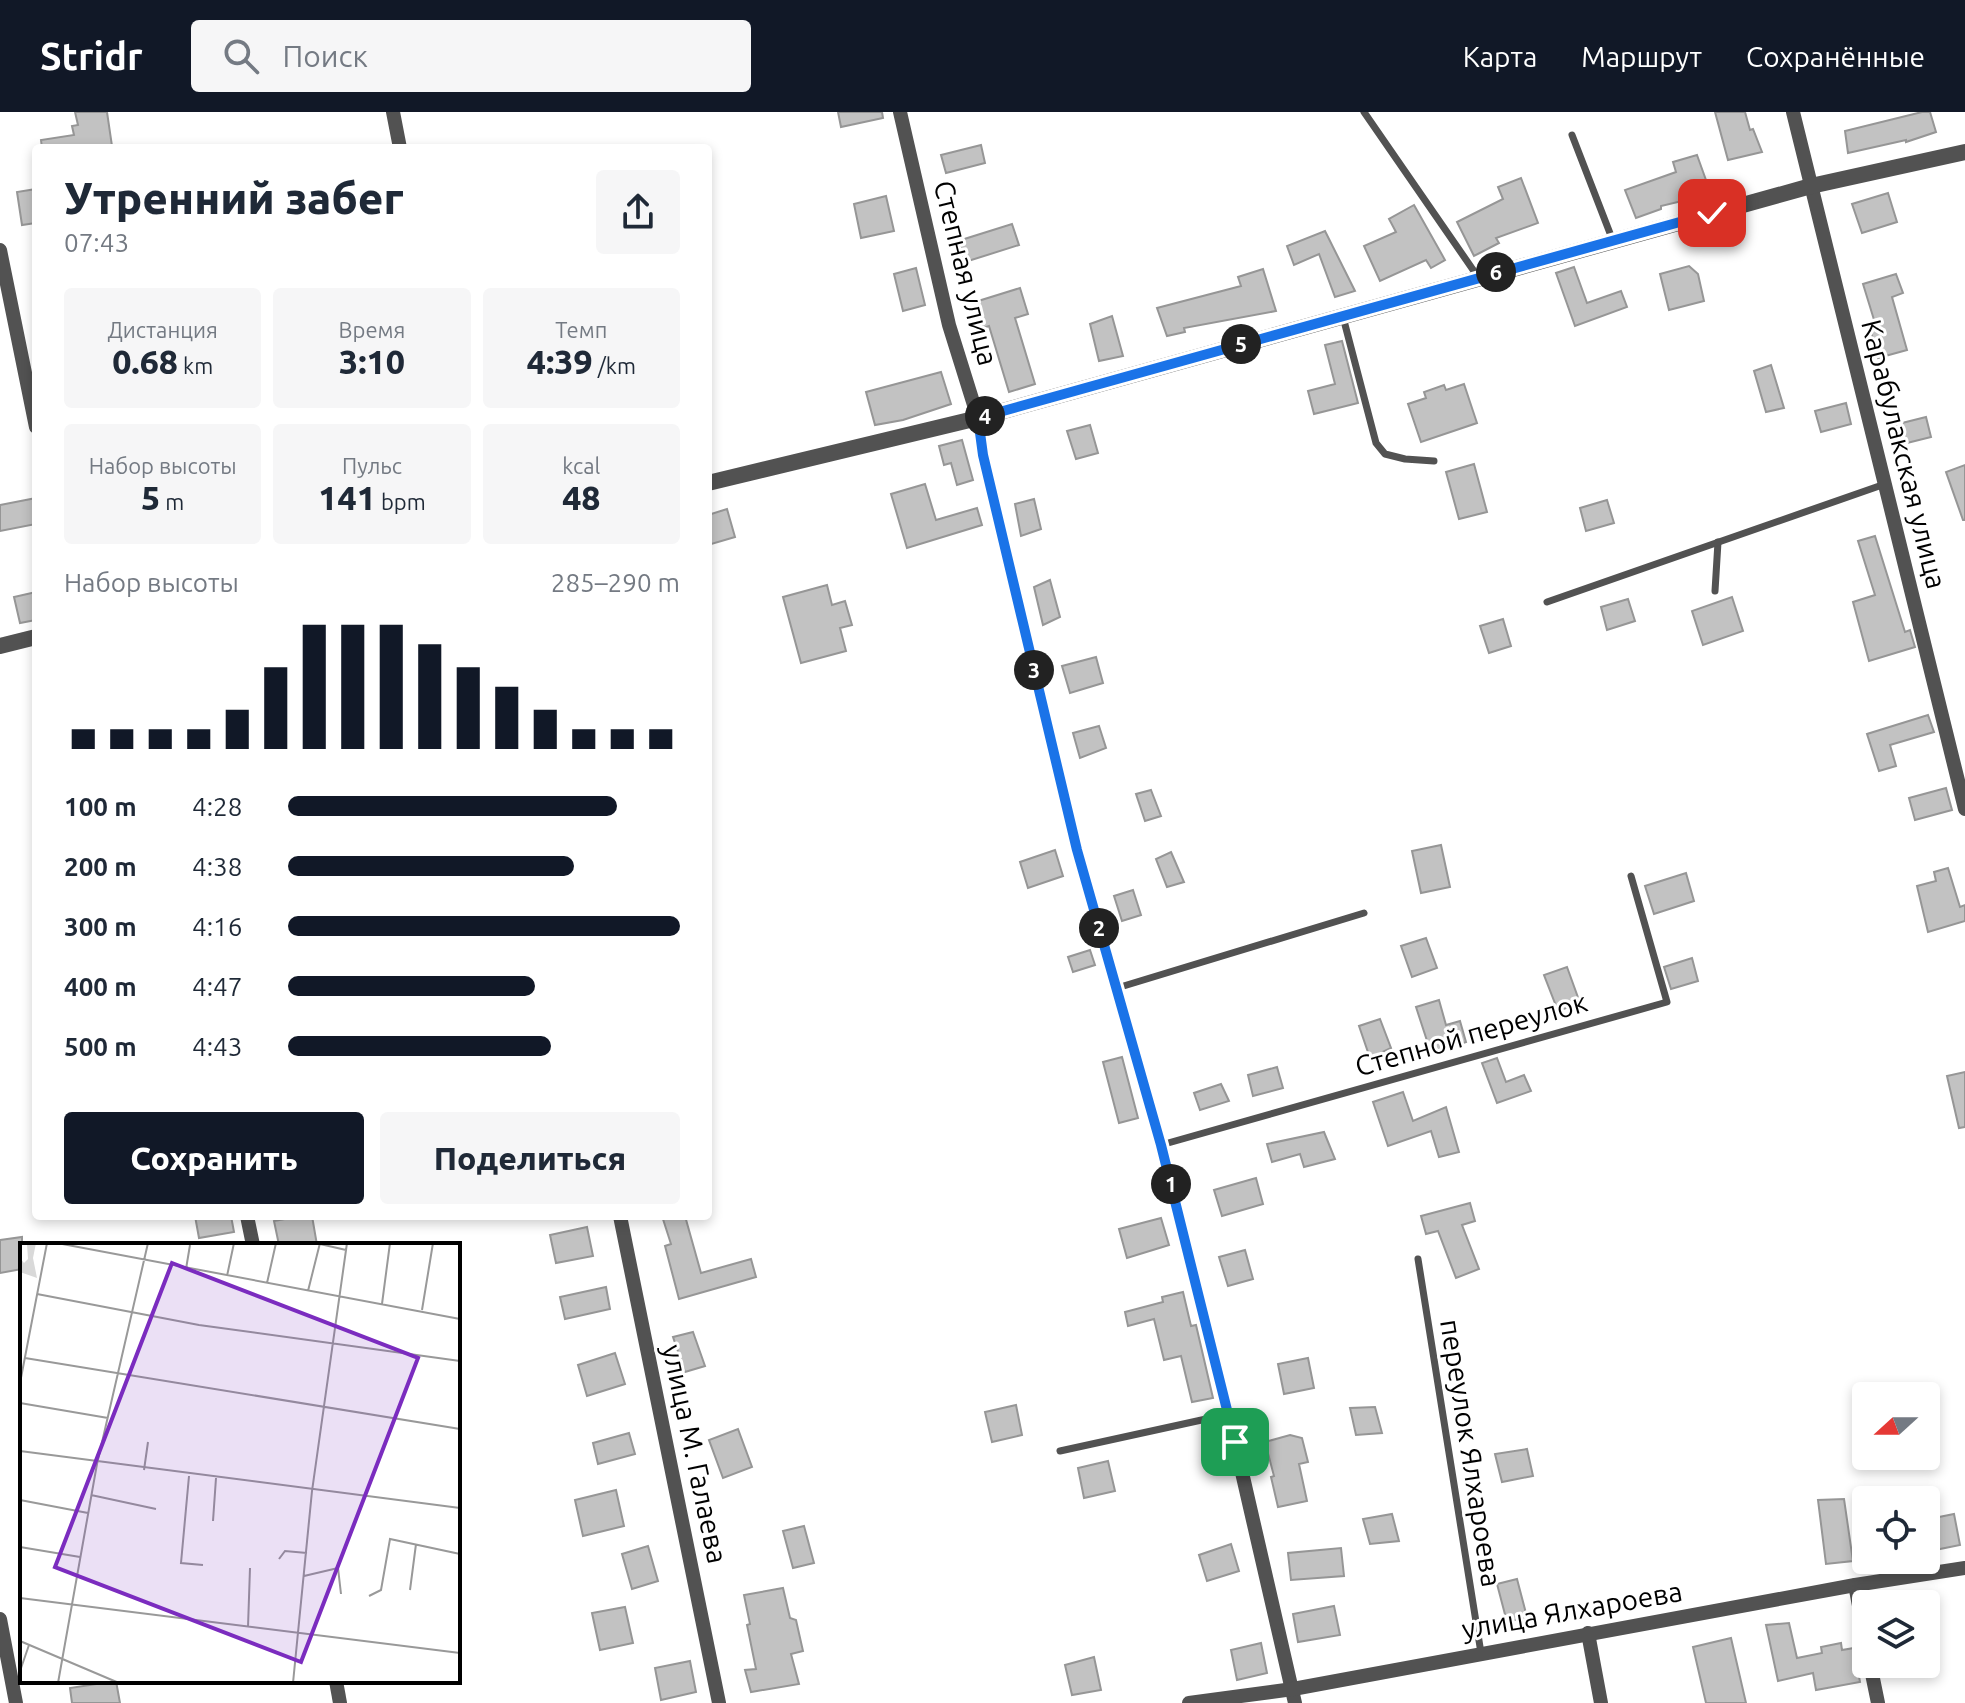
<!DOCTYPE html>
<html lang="ru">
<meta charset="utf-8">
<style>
body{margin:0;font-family:Ubuntu,sans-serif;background:#f6f6f7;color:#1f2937;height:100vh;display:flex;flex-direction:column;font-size:30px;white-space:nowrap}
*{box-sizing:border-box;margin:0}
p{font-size:26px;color:#747a83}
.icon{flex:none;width:44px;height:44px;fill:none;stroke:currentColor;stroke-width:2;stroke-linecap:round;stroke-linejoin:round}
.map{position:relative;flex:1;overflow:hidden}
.details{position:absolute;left:32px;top:32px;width:680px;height:1076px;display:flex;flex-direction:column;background:#fff;border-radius:8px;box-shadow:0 4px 12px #0003}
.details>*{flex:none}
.needle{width:52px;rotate:249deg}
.fabs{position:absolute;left:1852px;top:1270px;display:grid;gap:16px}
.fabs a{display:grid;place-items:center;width:88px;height:88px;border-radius:8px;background:#fff;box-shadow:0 4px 12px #0003;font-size:40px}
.pin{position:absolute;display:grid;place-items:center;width:68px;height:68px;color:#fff;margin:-34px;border-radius:16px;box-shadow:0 4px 12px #0006}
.km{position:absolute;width:40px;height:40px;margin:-20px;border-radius:50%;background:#222;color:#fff;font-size:22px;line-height:40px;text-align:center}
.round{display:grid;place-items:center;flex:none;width:84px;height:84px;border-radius:8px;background:#f6f6f7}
.head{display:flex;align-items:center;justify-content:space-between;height:136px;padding:0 32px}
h1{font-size:44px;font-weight:800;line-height:60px}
.figures{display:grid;grid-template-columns:repeat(3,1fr);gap:12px;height:136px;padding:8px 32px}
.figures div{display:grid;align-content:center;border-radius:8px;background:#f6f6f7;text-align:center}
.figures b{font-size:34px;font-weight:800}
.figures small{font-size:22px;font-weight:400}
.figures p{font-size:22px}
.chart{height:224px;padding:16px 32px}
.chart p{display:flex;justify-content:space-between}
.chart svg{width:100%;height:144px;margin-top:8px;stroke:#111827;stroke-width:6}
.action{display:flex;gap:16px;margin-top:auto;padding:16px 32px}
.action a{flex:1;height:92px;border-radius:8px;background:#111827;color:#fff;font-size:32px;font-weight:800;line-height:92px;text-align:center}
.action a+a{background:#f6f6f7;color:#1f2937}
ul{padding:0 32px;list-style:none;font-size:26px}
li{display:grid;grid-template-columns:128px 96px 1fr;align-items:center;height:60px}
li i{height:20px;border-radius:10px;background:#111827}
header{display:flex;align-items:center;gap:48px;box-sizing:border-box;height:112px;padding:0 40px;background:#111827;color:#fff}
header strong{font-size:38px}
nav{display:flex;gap:44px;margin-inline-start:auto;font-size:28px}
.search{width:560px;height:72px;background:#f6f6f7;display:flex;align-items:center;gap:20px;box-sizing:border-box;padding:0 28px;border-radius:8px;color:#747a83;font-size:30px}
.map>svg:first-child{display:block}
.building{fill:#c2c2c2;stroke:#969696;stroke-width:2}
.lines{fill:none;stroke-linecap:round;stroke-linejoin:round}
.service{stroke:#525252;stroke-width:7}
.minor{stroke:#525252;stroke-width:14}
.tertiary{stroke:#525252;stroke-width:16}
.route-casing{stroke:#fff;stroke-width:16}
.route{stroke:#1a73e8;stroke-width:10}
.labels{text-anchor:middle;stroke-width:6;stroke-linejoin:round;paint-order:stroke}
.street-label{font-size:28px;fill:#000;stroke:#fff}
.inset-road{fill:none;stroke:#999;stroke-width:2}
.view{fill:#7b2cbf;fill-opacity:0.15;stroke:#7b2cbf;stroke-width:4}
.inset-edge{fill:none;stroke:#000;stroke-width:4}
</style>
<header>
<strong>Stridr</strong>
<div class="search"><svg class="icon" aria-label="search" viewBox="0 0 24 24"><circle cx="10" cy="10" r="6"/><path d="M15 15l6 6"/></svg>Поиск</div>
<nav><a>Карта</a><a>Маршрут</a><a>Сохранённые</a></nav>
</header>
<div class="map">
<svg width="1965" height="1591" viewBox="0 0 1965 1591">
<rect width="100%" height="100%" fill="#fff"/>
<!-- building -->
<g class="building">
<polygon points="75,0 107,0 112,34 42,36 41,28 74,23 72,14 78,13"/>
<polygon points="838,0 882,0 883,6 841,15"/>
<polygon points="1715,0 1745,0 1750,18 1753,17 1762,40 1728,48"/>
<polygon points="1922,0 1930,0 1936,20 1906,30 1906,28 1848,41 1845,19"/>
<polygon points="981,33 985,51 946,61 941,43"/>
<polygon points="1697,43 1711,82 1661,94 1661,97 1636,106 1625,78 1676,60 1673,50"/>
<polygon points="1521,66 1538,111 1496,126 1499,131 1474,144 1457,110 1503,87 1498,75"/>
<polygon points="36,77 36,111 22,113 17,80"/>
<polygon points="1888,81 1897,110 1862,121 1852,92"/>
<polygon points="886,84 894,119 861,126 854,92"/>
<polygon points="1414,93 1445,148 1431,156 1426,148 1380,169 1364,134 1396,120 1389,107"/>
<polygon points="1012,112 1019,133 965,150 958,129"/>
<polygon points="1325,119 1355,179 1335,185 1319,142 1294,153 1287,134"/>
<polygon points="1689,154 1698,162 1704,189 1669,198 1660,162"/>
<polygon points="1574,155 1587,191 1621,179 1627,195 1575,214 1556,161"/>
<polygon points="916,156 925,193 903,199 894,162"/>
<polygon points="1263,157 1276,199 1184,216 1185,220 1167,224 1157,196 1241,174 1238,165"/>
<polygon points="1896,162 1903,181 1892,185 1907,238 1878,246 1869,213 1875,211 1863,172"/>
<polygon points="1020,176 1028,202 1015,206 1035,272 1009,280 989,214 983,216 975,190"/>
<polygon points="1112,204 1123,244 1099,249 1090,212"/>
<polygon points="1342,229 1358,291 1314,302 1308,279 1335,272 1325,233"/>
<polygon points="1771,253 1784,296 1766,300 1754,259"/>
<polygon points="941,260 951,292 903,308 875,313 866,280"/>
<polygon points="1464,272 1477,311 1421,330 1408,292 1426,286 1424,280 1444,273 1446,278"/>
<polygon points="1846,291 1851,312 1821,320 1815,299"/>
<polygon points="1926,305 1931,325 1899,333 1894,313"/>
<polygon points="1090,313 1098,341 1076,347 1067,319"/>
<polygon points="962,328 973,368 957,373 951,351 944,353 939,334"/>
<polygon points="1474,352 1487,400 1459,407 1446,360"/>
<polygon points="1965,353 1965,408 1963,408 1946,360"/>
<polygon points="925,372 936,408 977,396 982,413 907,436 891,382"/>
<polygon points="36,386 36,412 0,419 0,393"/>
<polygon points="1034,387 1041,417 1021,424 1015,392"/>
<polygon points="1607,388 1614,411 1586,419 1580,396"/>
<polygon points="727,397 735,425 708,433 708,403"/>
<polygon points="1875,424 1905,520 1910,518 1915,535 1869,549 1853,490 1875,483 1858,429"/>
<polygon points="1050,468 1060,505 1043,513 1034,475"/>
<polygon points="827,473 832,493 845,489 852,513 840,516 846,539 801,551 783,485"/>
<polygon points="36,480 36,508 20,511 14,485"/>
<polygon points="1732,485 1743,519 1703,533 1692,499"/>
<polygon points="1628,487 1635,509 1607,518 1601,495"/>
<polygon points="1503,507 1511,534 1489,541 1480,514"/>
<polygon points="1096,545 1103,571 1070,581 1062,554"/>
<polygon points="1928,603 1934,620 1890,633 1896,654 1879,659 1867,622"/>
<polygon points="1099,614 1106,636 1080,646 1073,621"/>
<polygon points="1946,676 1952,698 1915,708 1909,686"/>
<polygon points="1151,678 1161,704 1145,709 1136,682"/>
<polygon points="1441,733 1450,775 1421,781 1412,739"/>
<polygon points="1055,738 1063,764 1028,776 1020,750"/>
<polygon points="1171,740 1184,770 1167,775 1156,747"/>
<polygon points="1948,756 1960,795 1965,793 1965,809 1928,820 1917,774 1936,769 1934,760"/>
<polygon points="1686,761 1694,789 1654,802 1645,774"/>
<polygon points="1133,778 1141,803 1122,809 1114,784"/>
<polygon points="1426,826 1437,856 1412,865 1401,834"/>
<polygon points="1090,838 1095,853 1073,860 1068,845"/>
<polygon points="1692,846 1698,869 1671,877 1664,855"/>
<polygon points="1567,855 1580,891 1558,899 1544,863"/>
<polygon points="1439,888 1446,913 1460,909 1466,930 1431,941 1416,895"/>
<polygon points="1380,907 1391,936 1370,946 1359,914"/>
<polygon points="1122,945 1138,1006 1119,1011 1103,950"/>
<polygon points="1497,946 1506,970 1524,963 1531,979 1497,991 1482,951"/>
<polygon points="1277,955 1283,976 1253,984 1248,963"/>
<polygon points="1965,960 1965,1015 1959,1016 1947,964"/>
<polygon points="1221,972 1229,989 1200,998 1194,981"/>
<polygon points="1403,980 1413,1009 1446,995 1459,1040 1439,1045 1431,1019 1388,1034 1373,990"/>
<polygon points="1324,1020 1335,1047 1304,1055 1300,1042 1272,1050 1267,1032"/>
<polygon points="1256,1066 1263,1092 1222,1104 1214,1078"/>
<polygon points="1470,1091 1475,1109 1462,1113 1479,1157 1456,1166 1438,1119 1426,1122 1421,1104"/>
<polygon points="195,1104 231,1104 234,1120 199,1126"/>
<polygon points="301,1104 312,1104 317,1133 279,1133 274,1109"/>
<polygon points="662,1104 685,1104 701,1161 751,1147 756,1165 679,1187 665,1134 671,1132"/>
<polygon points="1161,1106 1169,1133 1127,1146 1119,1117"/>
<polygon points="587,1115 593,1144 556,1151 550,1123"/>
<polygon points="22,1125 22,1157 0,1161 0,1128"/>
<polygon points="1245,1138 1253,1167 1228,1174 1219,1145"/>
<polygon points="606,1175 610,1197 565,1207 560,1185"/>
<polygon points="1183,1180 1191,1214 1196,1213 1213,1286 1192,1290 1181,1244 1164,1248 1154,1207 1128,1214 1125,1200 1163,1190 1162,1185"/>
<polygon points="693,1220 705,1254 685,1260 673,1225"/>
<polygon points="615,1241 625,1272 587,1284 578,1253"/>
<polygon points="1308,1246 1314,1276 1284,1282 1278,1252"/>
<polygon points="1016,1293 1022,1323 992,1330 985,1300"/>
<polygon points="1375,1295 1382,1321 1356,1323 1350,1296"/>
<polygon points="738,1317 752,1355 723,1366 709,1328"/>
<polygon points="629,1321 635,1342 598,1352 593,1331"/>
<polygon points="1290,1323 1302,1326 1308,1350 1299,1352 1307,1389 1278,1395 1271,1365 1274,1364 1265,1330"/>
<polygon points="1527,1337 1533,1364 1502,1370 1495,1342"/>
<polygon points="1108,1349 1115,1379 1084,1386 1078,1356"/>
<polygon points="616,1378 624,1414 583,1424 575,1388"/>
<polygon points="1844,1387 1853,1449 1826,1452 1818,1388"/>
<polygon points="1392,1402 1399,1429 1370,1432 1363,1407"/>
<polygon points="1954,1402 1960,1433 1935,1438 1929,1407"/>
<polygon points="804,1414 814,1451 793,1456 783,1419"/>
<polygon points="1231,1432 1239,1459 1207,1469 1199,1443"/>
<polygon points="648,1434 658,1469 632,1477 622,1442"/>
<polygon points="1341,1436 1344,1464 1291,1468 1288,1441"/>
<polygon points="1517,1467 1527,1505 1507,1510 1497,1472"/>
<polygon points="783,1476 790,1506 796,1508 803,1539 791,1542 799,1572 751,1580 745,1558 756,1557 747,1513 750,1512 744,1483"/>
<polygon points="1334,1494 1340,1523 1298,1530 1293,1502"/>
<polygon points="625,1495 633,1531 600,1538 592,1501"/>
<polygon points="1789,1511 1797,1546 1822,1541 1821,1535 1841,1531 1842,1538 1854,1536 1860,1570 1816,1578 1813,1561 1778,1569 1766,1513"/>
<polygon points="1731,1526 1746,1591 1706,1591 1693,1535"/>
<polygon points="1261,1531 1267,1561 1237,1568 1231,1538"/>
<polygon points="1094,1545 1101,1578 1072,1583 1065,1553"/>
<polygon points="690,1549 696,1580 661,1588 655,1556"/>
<polygon points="116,1569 120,1591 72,1591 70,1576"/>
</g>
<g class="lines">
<!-- service -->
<g class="service">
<polyline points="1364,0 1478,165"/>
<polyline points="1572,23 1613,129"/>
<polyline points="1343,205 1376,331 1385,342 1405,347 1434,349"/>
<polyline points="1715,479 1718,430"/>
<polyline points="1547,490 1885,372"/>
<polyline points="1117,876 1364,801"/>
<polyline points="1161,1033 1667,890 1631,764"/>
<polyline points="1418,1147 1481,1541"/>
<polyline points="1060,1339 1229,1302"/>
</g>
<!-- minor -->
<g class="minor">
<polyline points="393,0 400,36"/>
<polyline points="900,0 949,213 978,306 983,343 1077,738 1161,1033 1235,1330 1295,1591"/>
<polyline points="1793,0 1965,697"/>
<polyline points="0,138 36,315"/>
<polyline points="247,1104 253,1133"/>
<polyline points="620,1104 719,1591"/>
<polyline points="1855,1473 1866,1530"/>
<polyline points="0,1507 16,1591"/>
<polyline points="1588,1521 1601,1591"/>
<polyline points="1870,1552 1878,1591"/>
<polyline points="336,1569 340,1591"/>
<polyline points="1189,1591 1293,1577 1855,1473 1965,1456"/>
</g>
<!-- tertiary -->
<g class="tertiary">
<polyline points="708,371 978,306 1811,74 1965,40"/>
<polyline points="0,534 36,525"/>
</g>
</g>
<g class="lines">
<!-- route casing -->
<g class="route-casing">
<polyline id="route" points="1235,1330 1161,1033 1077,738 983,343 978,306 1712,101"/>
</g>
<!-- route -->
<use href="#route" class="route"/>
</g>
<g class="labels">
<!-- street labels -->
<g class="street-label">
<text transform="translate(966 161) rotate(76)" y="10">Степная улица</text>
<text transform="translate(1904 342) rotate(76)" y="10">Карабулакская улица</text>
<text transform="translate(1471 922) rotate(-16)" y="10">Степной переулок</text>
<text transform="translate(1471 1341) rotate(81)" y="10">переулок Ялхароева</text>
<text transform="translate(695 1342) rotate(78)" y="10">улица М. Галаева</text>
<text transform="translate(1572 1498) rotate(-10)" y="10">улица Ялхароева</text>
</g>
</g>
<!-- overview -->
<g transform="translate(20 1131)">
<rect width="440" height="440" fill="#fff"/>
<path d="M16,0L13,15L17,35L0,29V15L4,20L8,16L7,1Z" fill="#d9d9d9"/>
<path class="inset-road" d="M37,0L440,76M300,1L326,7M166,26L170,2M207,33L214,0M247,40L256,0M288,48L300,0M17,51L179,82L440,118M362,61L370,0M402,67L413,0M5,115L440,186M0,140L27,0M0,160L88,175M0,208L440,265M124,227L128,199M169,233L161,320L183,322M71,252L136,266M0,257L68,270M193,278L196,235M0,304L60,314M259,316L265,308L287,310M284,333L318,325L321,351M390,347L396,301M349,353L361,347L370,296L440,311M0,355L440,410M228,384L230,325M0,398L99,440M0,428L9,402M38,440L77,221L128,0M273,440L292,248L327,0"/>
<path class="view" d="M152,20L398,115L281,419L35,324Z"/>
<rect width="440" height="440" class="inset-edge"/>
</g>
</svg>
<div class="fabs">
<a><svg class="needle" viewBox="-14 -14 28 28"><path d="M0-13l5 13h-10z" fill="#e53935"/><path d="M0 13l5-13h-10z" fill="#747a83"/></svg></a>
<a><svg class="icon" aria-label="locate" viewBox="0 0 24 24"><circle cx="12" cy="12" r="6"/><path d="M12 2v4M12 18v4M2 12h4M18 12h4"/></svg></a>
<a><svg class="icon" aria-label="layers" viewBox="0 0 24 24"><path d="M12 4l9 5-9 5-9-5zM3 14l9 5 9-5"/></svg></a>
</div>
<div class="pin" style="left:1235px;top:1330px;background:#1e9e55"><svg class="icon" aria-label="arrive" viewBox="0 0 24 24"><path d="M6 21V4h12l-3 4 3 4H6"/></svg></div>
<div class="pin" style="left:1712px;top:101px;background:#d93025"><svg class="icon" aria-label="check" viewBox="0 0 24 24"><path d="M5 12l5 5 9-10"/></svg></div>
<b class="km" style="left:1171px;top:1072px">1</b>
<b class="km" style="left:1099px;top:816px">2</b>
<b class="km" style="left:1034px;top:558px">3</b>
<b class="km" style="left:985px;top:304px">4</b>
<b class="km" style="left:1241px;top:232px">5</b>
<b class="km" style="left:1496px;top:160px">6</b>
<section class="details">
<div class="head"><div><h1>Утренний забег</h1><p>07:43</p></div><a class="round"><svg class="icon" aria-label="share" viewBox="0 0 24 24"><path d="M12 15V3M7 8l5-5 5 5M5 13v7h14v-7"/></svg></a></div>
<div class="figures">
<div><p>Дистанция</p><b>0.68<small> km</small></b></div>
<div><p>Время</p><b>3:10</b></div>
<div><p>Темп</p><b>4:39<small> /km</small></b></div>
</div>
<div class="figures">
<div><p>Набор высоты</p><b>5<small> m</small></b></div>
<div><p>Пульс</p><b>141<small> bpm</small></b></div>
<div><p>kcal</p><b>48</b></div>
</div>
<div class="chart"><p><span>Набор высоты</span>285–290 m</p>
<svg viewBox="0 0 160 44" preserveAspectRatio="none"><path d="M5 44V38M15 44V38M25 44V38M35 44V38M45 44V32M55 44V19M65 44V6M75 44V6M85 44V6M95 44V12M105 44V19M115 44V25M125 44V32M135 44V38M145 44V38M155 44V38"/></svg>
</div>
<ul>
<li><b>100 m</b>4:28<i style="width:84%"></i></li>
<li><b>200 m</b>4:38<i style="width:73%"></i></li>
<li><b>300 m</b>4:16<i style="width:100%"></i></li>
<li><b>400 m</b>4:47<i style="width:63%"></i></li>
<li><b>500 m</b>4:43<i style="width:67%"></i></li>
</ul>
<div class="action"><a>Сохранить</a><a>Поделиться</a></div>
</section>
</div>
